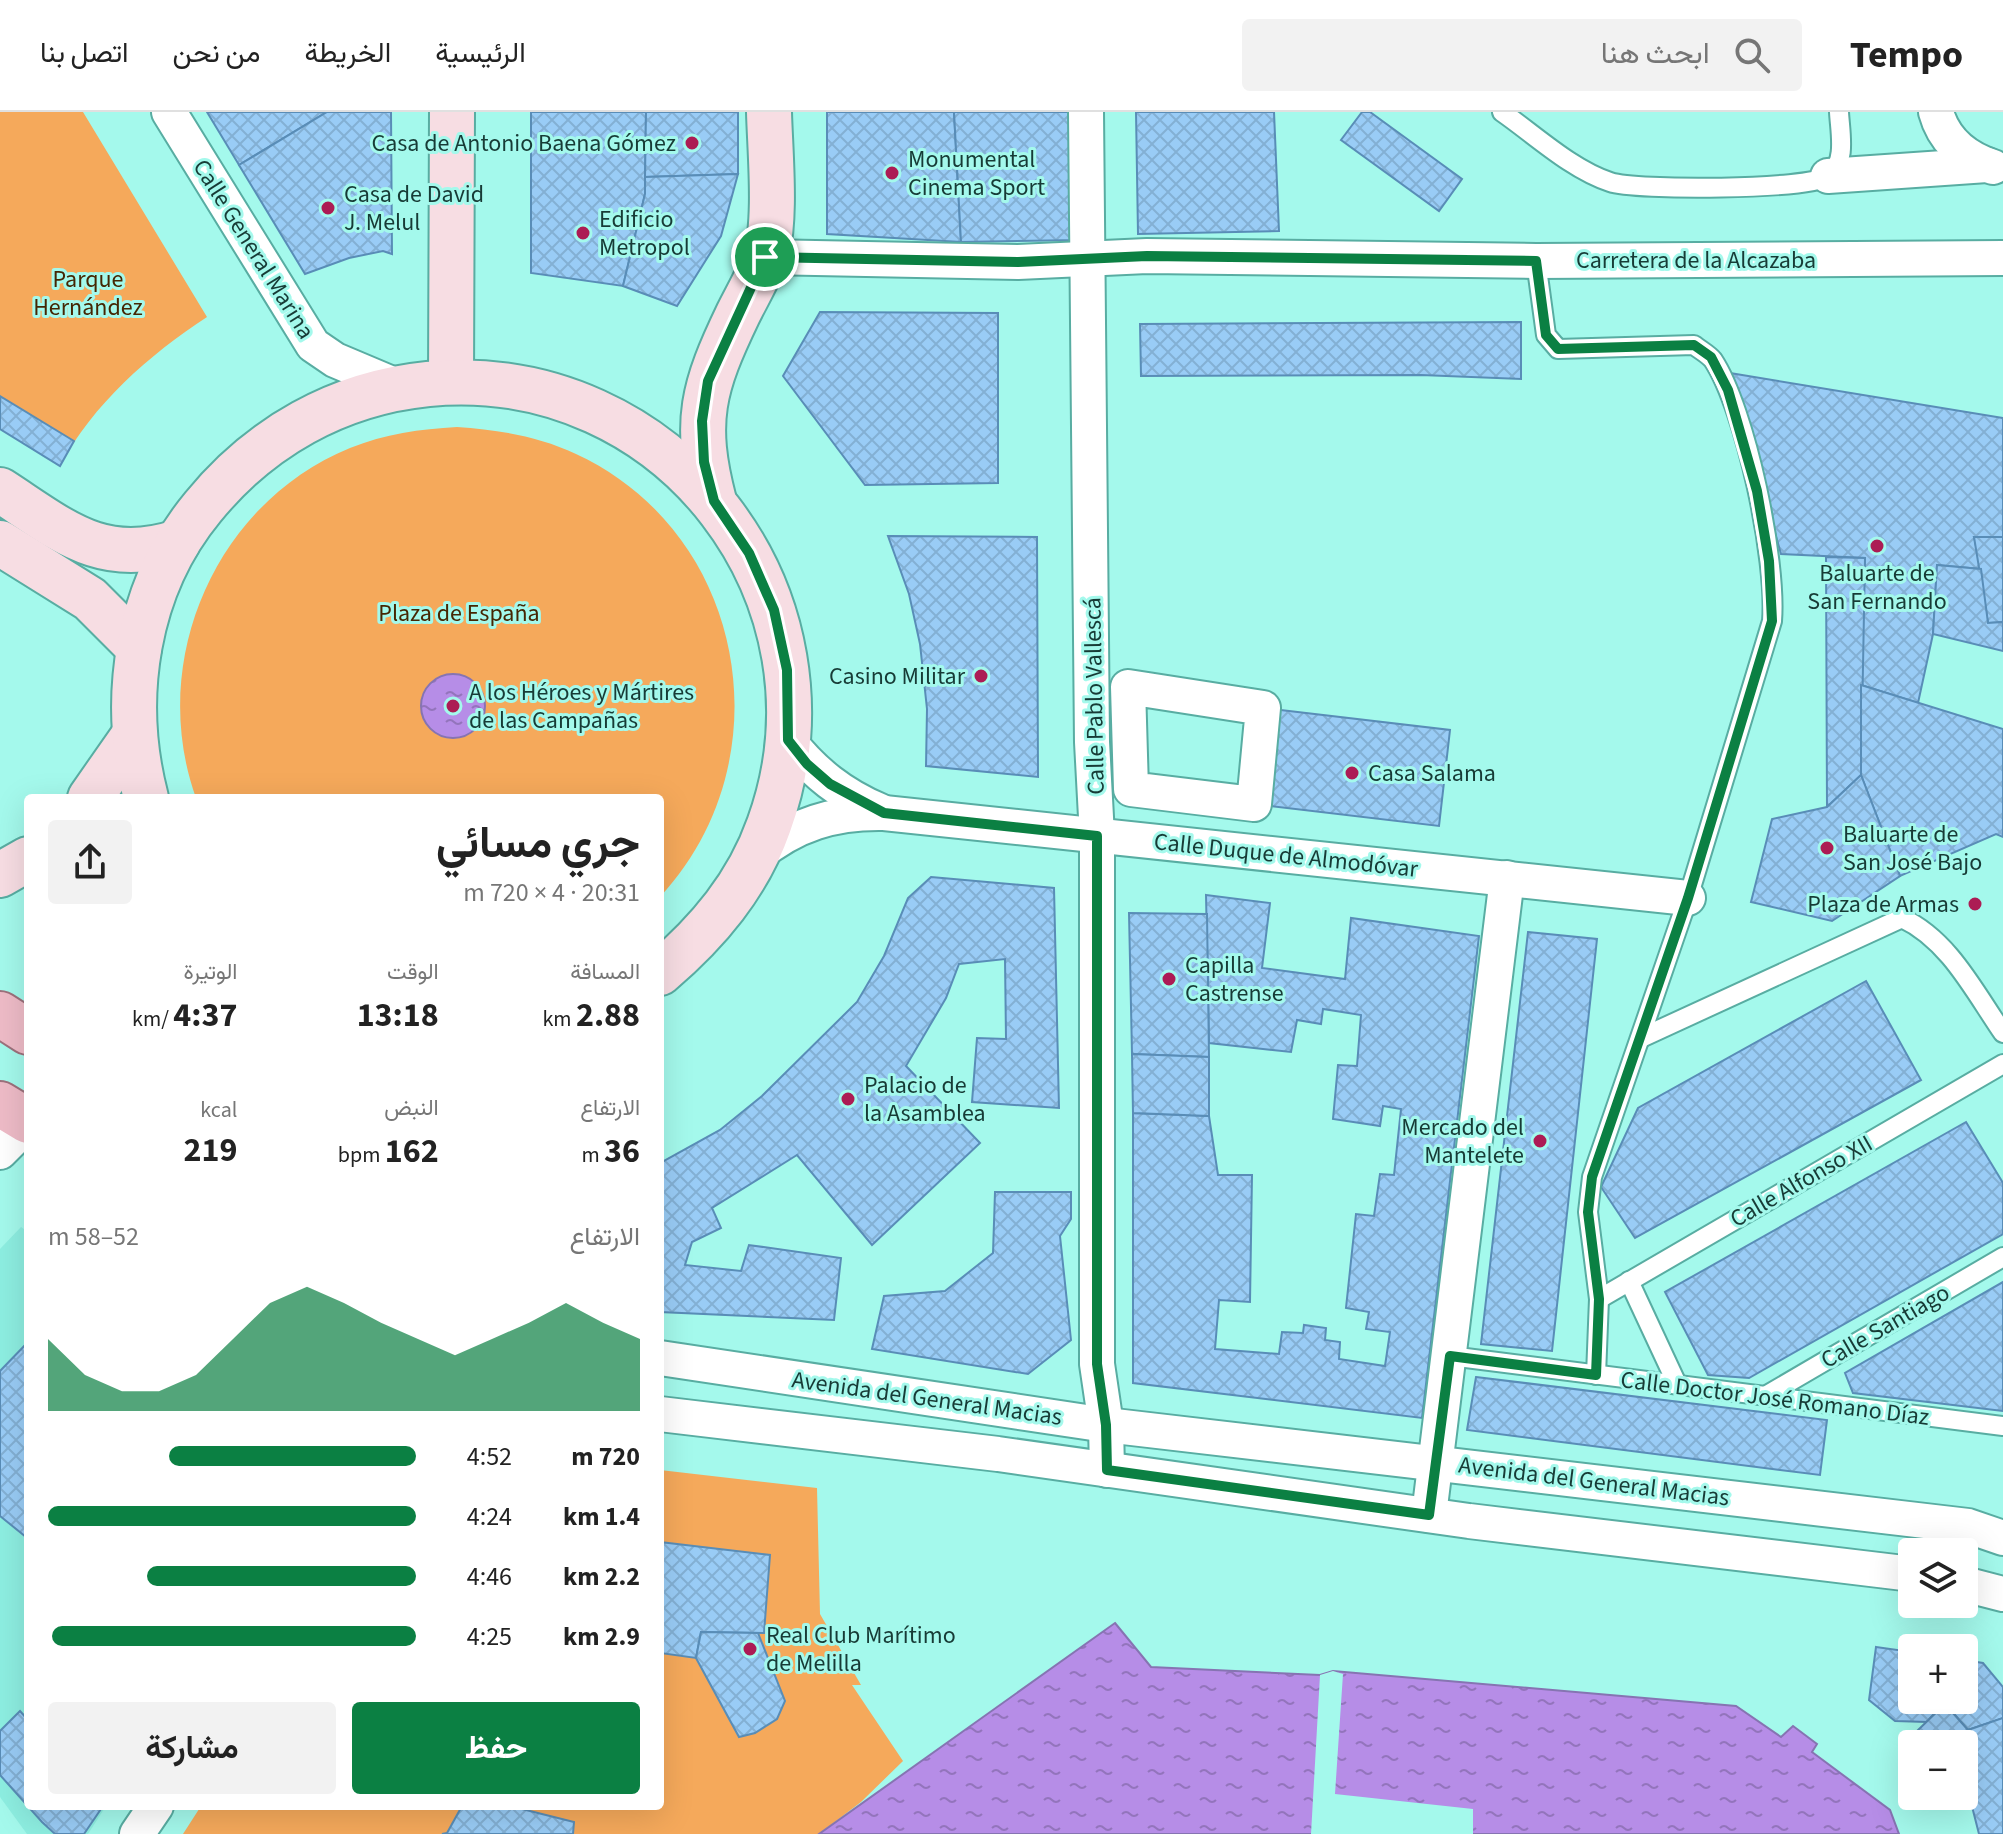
<!DOCTYPE html>
<html lang="ar">
<meta charset="utf-8">
<style>
body{margin:0;font-family:"Source Sans 3",Vazirmatn,sans-serif;background:#f2f2f2;color:#222;direction:rtl;height:100vh;display:flex;flex-direction:column;font-size:30px;white-space:nowrap}
*{box-sizing:border-box;margin:0}
p{font-size:26px;color:#767676}
.icon{flex:none;width:44px;height:44px;fill:none;stroke:currentColor;stroke-width:2;stroke-linecap:round;stroke-linejoin:round}
.map{position:relative;flex:1;overflow:hidden;direction:ltr}
.drawer{position:absolute;left:24px;top:682px;width:640px;height:1016px;display:flex;flex-direction:column;background:#fff;border-radius:8px;box-shadow:0 8px 32px #0002;direction:rtl}
.drawer>*{flex:none}
.controls{position:absolute;left:1898px;top:1426px;display:grid;gap:16px}
.controls a{display:grid;place-items:center;width:80px;height:80px;border-radius:8px;background:#fff;box-shadow:0 8px 32px #0002;font-size:40px}
.pin{position:absolute;display:grid;place-items:center;width:68px;height:68px;color:#fff;margin:-34px;border:4px solid #fff;border-radius:50%;box-shadow:0 2px 8px #0007}
.round{display:grid;place-items:center;flex:none;width:84px;height:84px;border-radius:8px;background:#f2f2f2}
.head{display:flex;align-items:center;justify-content:space-between;height:136px;padding:0 24px}
h1{font-size:44px;font-weight:700;line-height:60px}
.figures{display:grid;grid-template-columns:repeat(3,1fr);gap:12px;height:136px;padding:8px 24px}
.figures div{display:grid;align-content:center}
.figures b{font-size:34px;font-weight:700}
.figures small{font-size:22px;font-weight:400}
.figures p{font-size:22px}
.chart{height:224px;padding:16px 24px}
.chart p{display:flex;justify-content:space-between}
.chart svg{width:100%;height:144px;margin-top:8px;fill:#0b8043;opacity:.7}
.button{display:flex;gap:16px;margin-top:auto;padding:16px 24px}
.button a{flex:1;height:92px;border-radius:8px;background:#0b8043;color:#fff;font-size:32px;font-weight:700;line-height:92px;text-align:center}
.button a+a{background:#f2f2f2;color:#222}
ul{padding:0 24px;list-style:none;font-size:26px}
li{display:grid;grid-template-columns:128px 96px 1fr;align-items:center;height:60px}
li i{height:20px;border-radius:10px;background:#0b8043}
header{display:flex;align-items:center;gap:48px;box-sizing:border-box;height:112px;padding:0 40px;background:#fff;border-bottom:2px solid #e0e0e0}
header strong{font-size:38px}
nav{display:flex;gap:44px;margin-inline-start:auto;font-size:28px}
.search{width:560px;height:72px;background:#f2f2f2;display:flex;align-items:center;gap:20px;box-sizing:border-box;padding:0 28px;border-radius:8px;color:#767676;font-size:30px}
.map>svg:first-child{display:block}
.built{fill:#8deee1}
.park{fill:#f5a95b}
.water{fill:url(#water-ripples);stroke:#8674b2;stroke-width:2}
.pier{fill:#a4f9ec}
.building{fill:url(#building-cross-hatch);stroke:#598db7;stroke-width:2}
.lines{fill:none;stroke-linecap:round;stroke-linejoin:round}
.lane-casing{stroke:#58ada2;stroke-width:22}
.street-casing{stroke:#58ada2;stroke-width:38}
.secondary-casing{stroke:#58ada2;stroke-width:48}
.primary-casing{stroke:#9c717c;stroke-width:48}
.lane{stroke:#fff;stroke-width:18}
.street{stroke:#fff;stroke-width:34}
.secondary{stroke:#f7dde3;stroke-width:44}
.primary{stroke:#eebbc7;stroke-width:44}
.route-casing{stroke:#fff;stroke-width:16}
.route{stroke:#0b8043;stroke-width:10}
.poi-dot{fill:#ac1c54;stroke:#a4f9ec;stroke-width:3}
.labels{text-anchor:middle;stroke-width:6;stroke-linejoin:round;paint-order:stroke}
.poi-label{font-size:24px;fill:#173b36;stroke:#a4f9ec;text-anchor:start}
.street-label{font-size:24px;fill:#173b36;stroke:#a4f9ec}
.park-label{font-size:24px;fill:#452603;stroke:#a4f9ec}
</style>
<header>
<strong>Tempo</strong>
<div class="search"><svg class="icon" aria-label="search" viewBox="0 0 24 24"><circle cx="10" cy="10" r="6"/><path d="M15 15l6 6"/></svg>ابحث هنا</div>
<nav><a>الرئيسية</a><a>الخريطة</a><a>من نحن</a><a>اتصل بنا</a></nav>
</header>
<div class="map">
<svg width="2003" height="1722" viewBox="0 0 2003 1722">
<defs>
<pattern id="water-ripples" width="26" height="14" patternUnits="userSpaceOnUse" patternTransform="scale(2)"><rect width="26" height="14" fill="#b68de7"/><path d="M2 4q2-2 4 0t4 0M15 11q2-2 4 0t4 0" fill="none" stroke="#9374bc"/></pattern>
<pattern id="building-cross-hatch" width="8" height="8" patternUnits="userSpaceOnUse" patternTransform="scale(2)"><rect width="8" height="8" fill="#99ccf6"/><path d="M0 0l8 8M0 8l8-8" fill="none" stroke="#83b0d4"/></pattern>
</defs>
<rect width="100%" height="100%" fill="#a4f9ec"/>
<!-- built -->
<polygon class="built" points="21,1115 28,1120 28,1694 106,1694 88,1722 27,1722 0,1685 0,1137"/>
<!-- park -->
<g class="park">
<path d="M0,0H83L207,205C149,243 93,292 60,354L0,317Z"/>
<path d="M457,315C499,318 538,324 576,342C747,421 787,648 660,785V686H196C147,550 215,391 350,336C385,322 420,317 457,315Z"/>
<polygon points="660,1358 817,1376 820,1502 861,1573 852,1573 903,1649 861,1690 819,1722 183,1722 201,1694 660,1694"/>
</g>
<!-- water -->
<g class="water">
<circle cx="453" cy="594" r="32"/>
<polygon points="1115,1511 1151,1555 1320,1563 1333,1559 1736,1594 1781,1625 1793,1614 1817,1632 1812,1640 1890,1698 1899,1722 819,1722"/>
</g>
<!-- pier -->
<polygon class="pier" points="1333,1559 1343,1562 1335,1682 1473,1697 1473,1722 1311,1722 1320,1563"/>
<!-- building -->
<g class="building">
<polygon points="207,0 325,0 325,1 239,53"/>
<polygon points="391,0 392,142 383,139 349,146 305,162 239,53 327,0"/>
<polygon points="531,0 646,0 645,82 623,174 531,161"/>
<polygon points="646,0 738,0 738,62 645,65"/>
<polygon points="827,0 954,0 961,130 827,122"/>
<polygon points="954,0 1079,0 1079,128 961,130"/>
<polygon points="1136,0 1274,0 1279,119 1138,122"/>
<polygon points="1362,0 1370,0 1462,67 1439,99 1341,28"/>
<polygon points="738,62 721,124 677,194 623,174 645,82 645,65"/>
<polygon points="820,200 998,201 998,371 865,373 783,264"/>
<polygon points="1521,210 1521,267 1421,263 1141,264 1140,212"/>
<polygon points="1730,261 2003,306 2003,425 1974,425 1981,457 1937,453 1933,522 1918,591 1861,573 1865,446 1781,442"/>
<polygon points="0,284 74,329 60,354 0,317"/>
<polygon points="888,424 1037,425 1038,665 926,654 927,597 920,532 909,482"/>
<polygon points="1974,425 2003,425 2003,510 1988,511"/>
<polygon points="1826,445 1865,446 1861,663 1827,695"/>
<polygon points="1937,453 1981,457 1988,511 2003,510 2003,539 1933,522"/>
<polygon points="1861,573 2003,617 2003,725 1996,722 1900,764 1861,663"/>
<polygon points="1263,596 1450,618 1439,714 1254,692"/>
<polygon points="1861,663 1900,764 1832,809 1751,790 1772,707 1827,695"/>
<polygon points="931,765 1054,776 1059,996 972,990 977,926 1006,927 1005,847 959,852 946,886 906,954 980,1031 872,1133 797,1043 712,1096 721,1116 692,1130 685,1153 741,1159 749,1133 841,1146 834,1208 660,1200 660,1051 720,1018 762,984 857,890 884,844 908,786"/>
<polygon points="1206,783 1270,791 1262,856 1345,867 1351,806 1479,824 1422,1306 1133,1271 1133,1001 1209,1004 1218,1063 1252,1063 1250,1190 1219,1188 1215,1237 1279,1242 1282,1220 1303,1221 1304,1213 1326,1216 1325,1228 1340,1230 1339,1247 1385,1254 1390,1220 1366,1217 1369,1200 1346,1196 1356,1102 1374,1104 1380,1062 1394,1063 1401,997 1383,994 1380,1014 1333,1007 1338,953 1357,954 1361,903 1323,897 1321,912 1297,908 1291,940 1209,931"/>
<polygon points="1129,801 1207,802 1209,945 1132,942"/>
<polygon points="1528,820 1597,827 1552,1239 1481,1232"/>
<polygon points="1866,869 1921,968 1635,1126 1601,1075 1638,996"/>
<polygon points="1132,942 1209,945 1209,1004 1133,1001"/>
<polygon points="1966,1010 2003,1071 2003,1122 1749,1266 1708,1263 1665,1180"/>
<polygon points="995,1080 1071,1080 1071,1107 1060,1124 1071,1228 1028,1262 872,1237 884,1184 945,1179 993,1141"/>
<polygon points="2003,1170 2003,1299 1853,1281 1845,1261"/>
<polygon points="28,1230 28,1422 26,1425 0,1404 0,1259"/>
<polygon points="1476,1265 1827,1308 1820,1363 1467,1318"/>
<polygon points="660,1430 770,1443 764,1521 701,1520 696,1546 660,1541"/>
<polygon points="701,1520 758,1521 785,1589 777,1607 755,1621 739,1625 696,1546"/>
<polygon points="1876,1535 1912,1540 1912,1588 1946,1588 1927,1610 1895,1609 1869,1588"/>
<polygon points="1964,1548 1983,1551 2003,1575 2003,1606 1968,1618 1945,1592 1946,1588 1964,1588"/>
<polygon points="1945,1592 1968,1618 1951,1632 1930,1632 1918,1618"/>
<polygon points="20,1599 28,1608 28,1694 103,1694 84,1722 55,1722 42,1710 0,1663 0,1619"/>
<polygon points="2003,1606 2003,1722 1979,1722 1964,1663 1964,1632 1956,1632 1955,1629 1968,1618"/>
<polygon points="462,1694 510,1694 574,1710 573,1722 442,1722 447,1721"/>
</g>
<g class="lines">
<!-- lane casing -->
<g class="lane-casing">
<g id="lane">
<path d="M1502,0C1535,23 1571,57 1610,70C1636,79 1808,78 1829,64C1847,50 1840,20 1839,0"/>
<path d="M1536,149L1546,223L1558,237L1694,233C1700,238 1708,242 1713,248C1746,298 1777,449 1772,509L1688,786L1592,1065L1588,1100L1599,1187L1596,1263"/>
<path d="M1641,926L1902,806C1949,828 1974,879 2003,921"/>
<polyline points="1629,1169 1677,1272"/>
<polyline points="1599,1187 2003,952"/>
<polyline points="1450,1244 2003,1314"/>
<polyline points="1767,1283 2003,1145"/>
</g>
</g>
<!-- street casing -->
<g class="street-casing">
<g id="street">
<polyline points="169,0 313,233 335,248 399,275"/>
<polyline points="1086,0 1092,630 1097,724 1097,1252 1106,1313 1107,1358"/>
<path d="M1936,0C1944,29 1965,46 1993,55"/>
<polyline points="1828,64 1987,53"/>
<polyline points="765,145 1018,150 1147,144 1536,149 2003,146"/>
<polygon points="1128,575 1263,596 1254,692 1131,677"/>
<path d="M788,628C814,661 842,683 880,699"/>
<path d="M756,744C795,712 834,700 884,701L1688,786"/>
<polyline points="0,1040 28,1012"/>
<polyline points="660,1246 1106,1313 1968,1414 2003,1426"/>
<polyline points="660,1302 998,1342 1469,1409 1912,1462"/>
<polyline points="1429,1403 1507,766"/>
<polyline points="1964,1472 2003,1482"/>
<polyline points="137,1722 156,1694"/>
</g>
</g>
<!-- secondary casing -->
<g class="secondary-casing">
<g id="secondary">
<polyline points="451,270 452,0"/>
<path d="M0,378C62,418 101,455 178,430"/>
<path d="M714,389C693,309 703,275 738,202C747,184 758,165 765,147C777,110 770,40 769,0"/>
<polyline points="0,431 90,487 139,536"/>
<polyline points="90,686 134,623"/>
<path d="M146,686C120,587 136,476 203,395C260,325 338,281 428,272C670,249 851,486 769,713C748,773 708,820 660,861"/>
<polyline points="0,763 28,747"/>
</g>
</g>
<!-- primary casing -->
<g class="primary-casing">
<g id="primary">
<polyline points="0,902 28,920"/>
<polyline points="0,992 28,1009"/>
</g>
</g>
<!-- lane -->
<use href="#lane" class="lane"/>
<!-- street -->
<use href="#street" class="street"/>
<!-- secondary -->
<use href="#secondary" class="secondary"/>
<!-- primary -->
<use href="#primary" class="primary"/>
</g>
<g class="lines">
<!-- route casing -->
<g class="route-casing">
<polygon id="route" points="1147,144 1536,149 1546,223 1558,237 1694,233 1711,245 1728,278 1757,379 1769,449 1772,509 1688,786 1592,1065 1588,1100 1599,1187 1596,1263 1450,1244 1429,1403 1107,1358 1106,1313 1097,1252 1097,724 884,701 830,672 807,652 788,628 787,558 774,498 749,441 714,389 704,350 702,309 708,269 765,145 1018,150"/>
</g>
<!-- route -->
<use href="#route" class="route"/>
</g>
<!-- markers -->
<g class="poi-dot">
<circle cx="692" cy="31" r="8"/>
<circle cx="892" cy="61" r="8"/>
<circle cx="328" cy="96" r="8"/>
<circle cx="583" cy="121" r="8"/>
<circle cx="1877" cy="434" r="8"/>
<circle cx="981" cy="564" r="8"/>
<circle cx="453" cy="594" r="8"/>
<circle cx="1352" cy="661" r="8"/>
<circle cx="1827" cy="736" r="8"/>
<circle cx="1975" cy="792" r="8"/>
<circle cx="1169" cy="867" r="8"/>
<circle cx="848" cy="987" r="8"/>
<circle cx="1540" cy="1029" r="8"/>
<circle cx="750" cy="1537" r="8"/>
</g>
<g class="labels">
<!-- poi labels -->
<g class="poi-label">
<text x="676" y="39" text-anchor="end">Casa de Antonio Baena Gómez</text>
<text x="908" y="55">Monumental<tspan x="908" dy="28">Cinema Sport</tspan></text>
<text x="344" y="90">Casa de David<tspan x="344" dy="28">J. Melul</tspan></text>
<text x="599" y="115">Edificio<tspan x="599" dy="28">Metropol</tspan></text>
<text x="1877" y="469" text-anchor="middle">Baluarte de<tspan x="1877" dy="28">San Fernando</tspan></text>
<text x="965" y="572" text-anchor="end">Casino Militar</text>
<text x="469" y="588">A los Héroes y Mártires<tspan x="469" dy="28">de las Campañas</tspan></text>
<text x="1368" y="669">Casa Salama</text>
<text x="1843" y="730">Baluarte de<tspan x="1843" dy="28">San José Bajo</tspan></text>
<text x="1959" y="800" text-anchor="end">Plaza de Armas</text>
<text x="1185" y="861">Capilla<tspan x="1185" dy="28">Castrense</tspan></text>
<text x="864" y="981">Palacio de<tspan x="864" dy="28">la Asamblea</tspan></text>
<text x="1524" y="1023" text-anchor="end">Mercado del<tspan x="1524" dy="28">Mantelete</tspan></text>
<text x="766" y="1531">Real Club Marítimo<tspan x="766" dy="28">de Melilla</tspan></text>
</g>
<!-- street labels -->
<g class="street-label">
<text transform="translate(254 137) rotate(58)" y="8">Calle General Marina</text>
<text x="1696" y="156">Carretera de la Alcazaba</text>
<text transform="translate(1094 584) rotate(-91)" y="8">Calle Pablo Vallescá</text>
<text transform="translate(1286 743) rotate(6)" y="8">Calle Duque de Almodóvar</text>
<text transform="translate(1801 1069) rotate(-30)" y="8">Calle Alfonso XII</text>
<text transform="translate(1885 1214) rotate(-30)" y="8">Calle Santiago</text>
<text transform="translate(927 1286) rotate(8)" y="8">Avenida del General Macias</text>
<text transform="translate(1775 1286) rotate(7)" y="8">Calle Doctor José Romano Díaz</text>
<text transform="translate(1594 1369) rotate(7)" y="8">Avenida del General Macias</text>
</g>
<!-- park labels -->
<g class="park-label">
<text x="88" y="175">Parque<tspan x="88" dy="28">Hernández</tspan></text>
<text x="459" y="509">Plaza de España</text>
</g>
</g>
</svg>
<div class="controls">
<a><svg class="icon" aria-label="layers" viewBox="0 0 24 24"><path d="M12 4l9 5-9 5-9-5zM3 14l9 5 9-5"/></svg></a>
<a>+</a>
<a>−</a>
</div>
<div class="pin" style="left:765px;top:145px;background:#1e9e55"><svg class="icon" aria-label="arrive" viewBox="0 0 24 24"><path d="M6 21V4h12l-3 4 3 4H6"/></svg></div>
<section class="drawer">
<div class="head"><div><h1>جري مسائي</h1><p>20:31 · 4 × 720 m</p></div><a class="round"><svg class="icon" aria-label="share" viewBox="0 0 24 24"><path d="M12 15V3M7 8l5-5 5 5M5 13v7h14v-7"/></svg></a></div>
<div class="figures">
<div><p>المسافة</p><b>2.88<small> km</small></b></div>
<div><p>الوقت</p><b>13:18</b></div>
<div><p>الوتيرة</p><b>4:37<small> /km</small></b></div>
</div>
<div class="figures">
<div><p>الارتفاع</p><b>36<small> m</small></b></div>
<div><p>النبض</p><b>162<small> bpm</small></b></div>
<div><p>kcal</p><b>219</b></div>
</div>
<div class="chart"><p><span>الارتفاع</span>52–58 m</p>
<svg viewBox="0 0 160 44" preserveAspectRatio="none"><path d="M0 44V22L10 33L20 38L30 38L40 33L50 22L60 11L70 6L80 11L90 17L100 22L110 27L120 22L130 17L140 11L150 17L160 22V44z"/></svg>
</div>
<ul>
<li><b>720 m</b>4:52<i style="width:67%"></i></li>
<li><b>1.4 km</b>4:24<i style="width:100%"></i></li>
<li><b>2.2 km</b>4:46<i style="width:73%"></i></li>
<li><b>2.9 km</b>4:25<i style="width:99%"></i></li>
</ul>
<div class="button"><a>حفظ</a><a>مشاركة</a></div>
</section>
</div>
